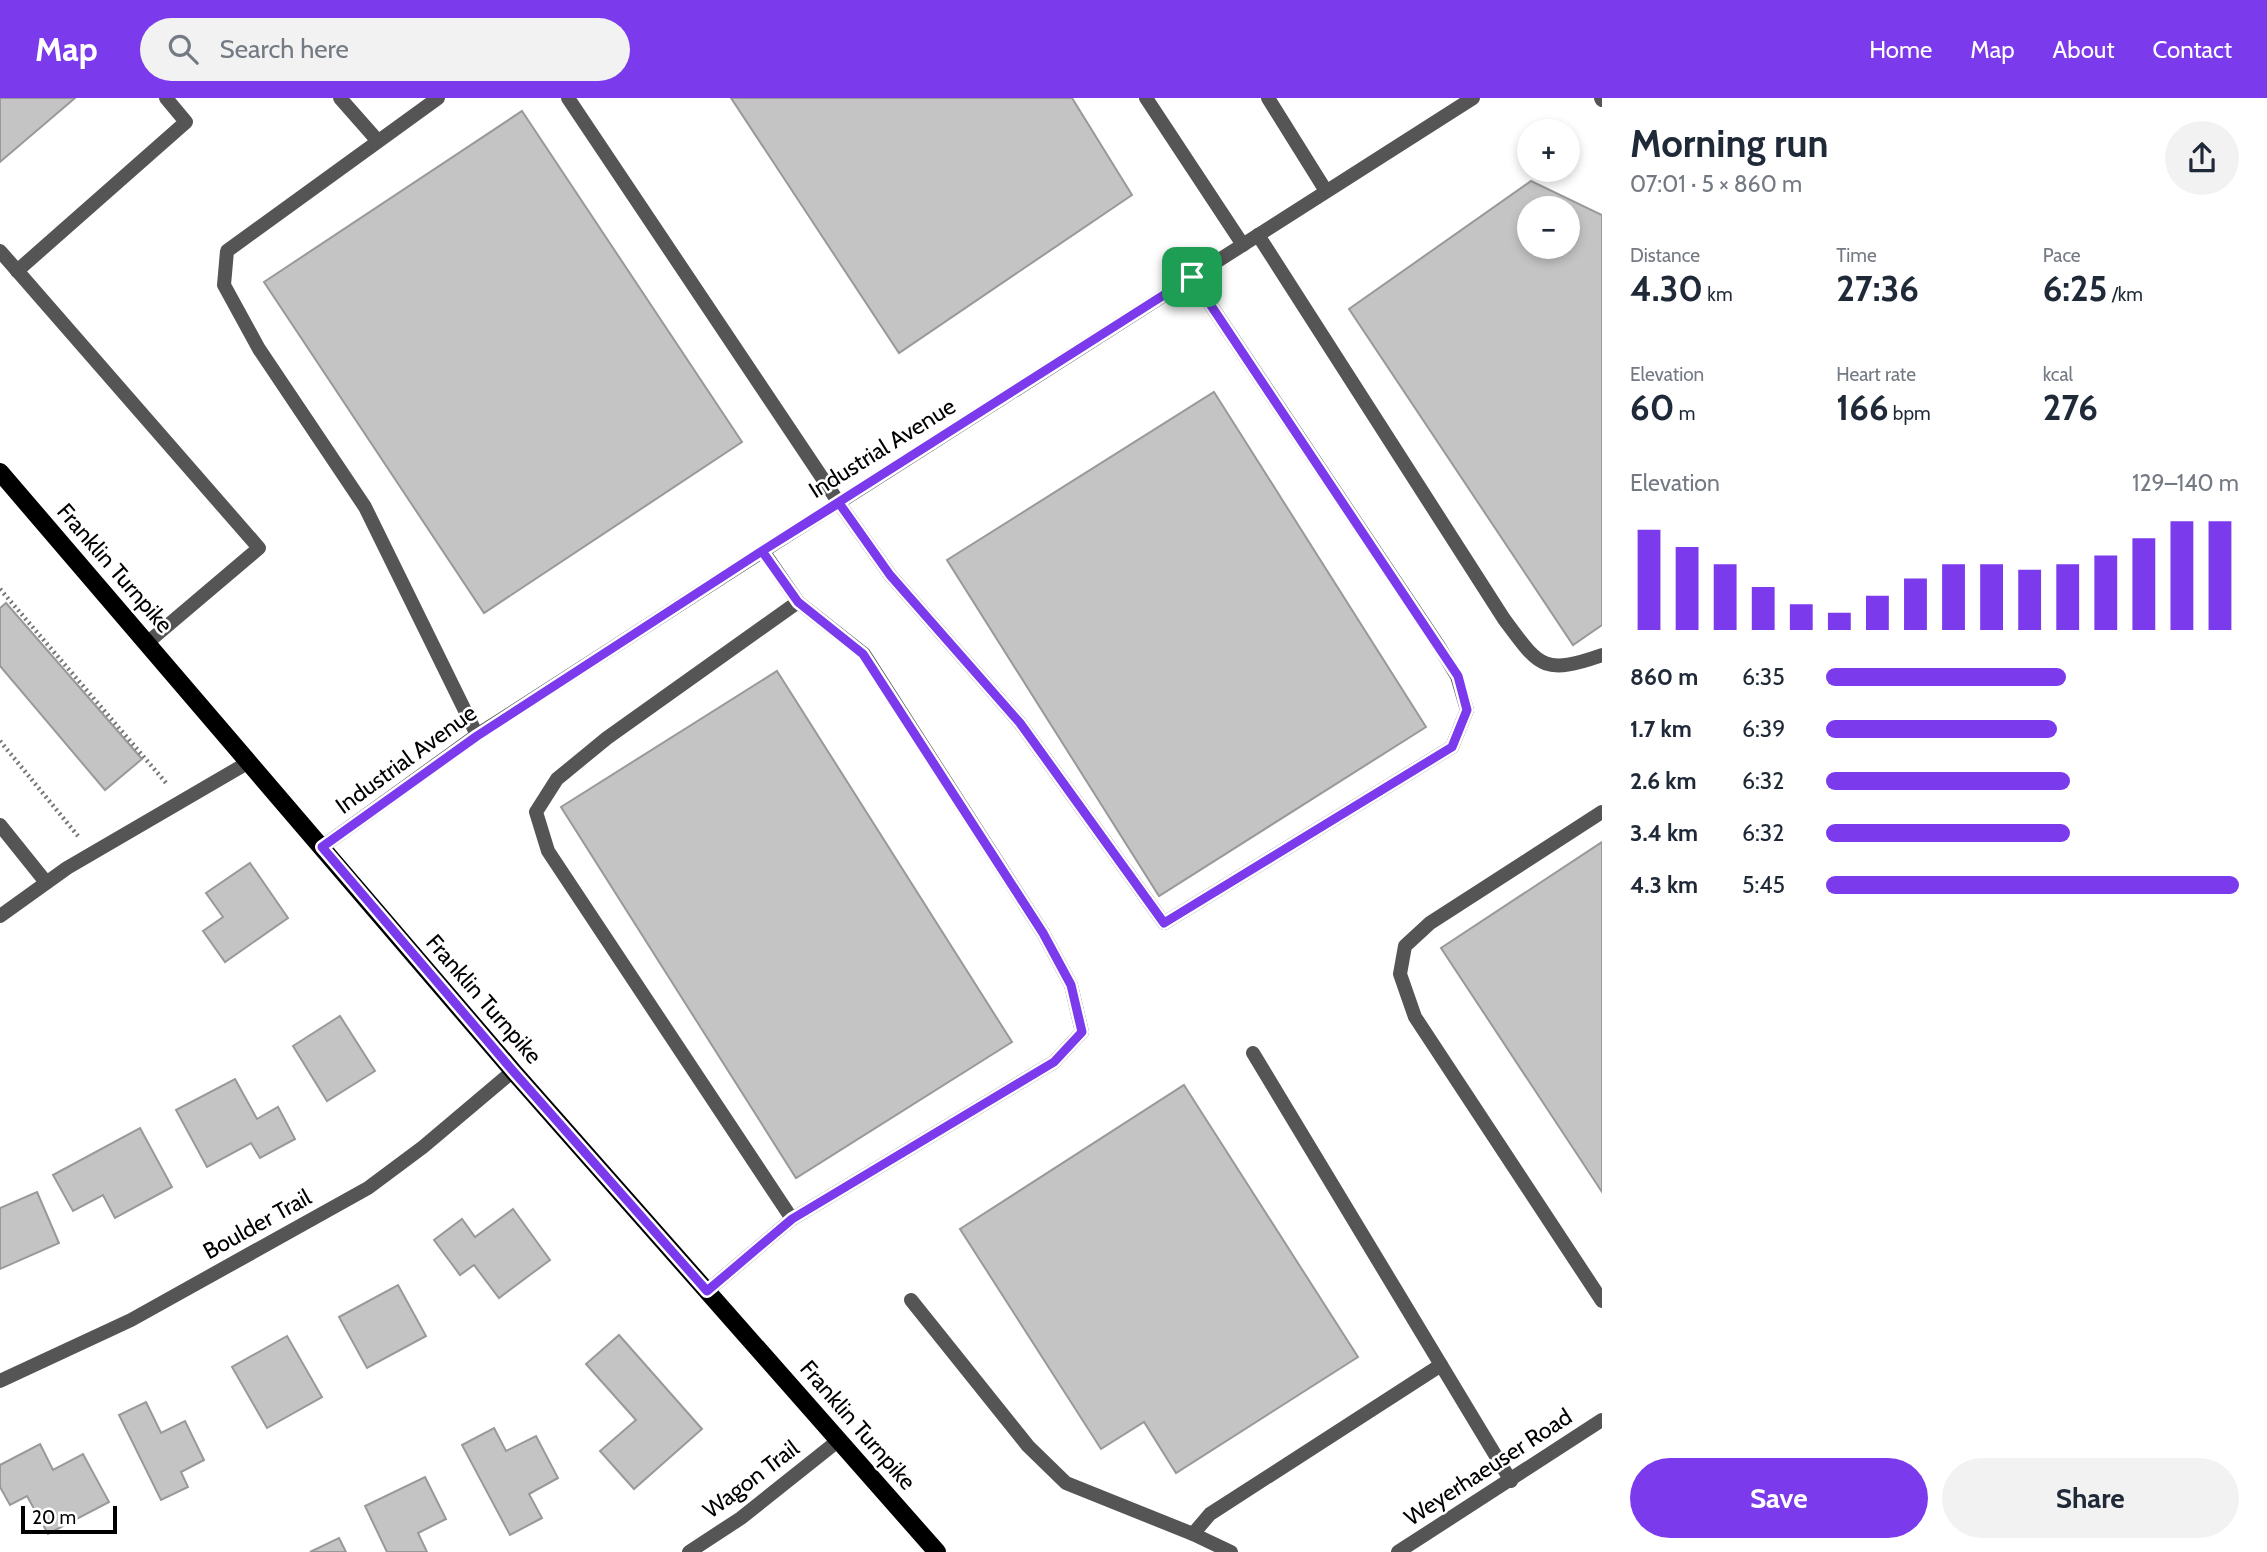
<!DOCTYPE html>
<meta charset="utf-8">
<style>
body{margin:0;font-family:Cabin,sans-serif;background:#f2f2f3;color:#1f2937;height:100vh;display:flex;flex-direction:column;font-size:26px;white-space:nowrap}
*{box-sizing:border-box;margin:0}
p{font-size:23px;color:#747a83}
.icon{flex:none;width:38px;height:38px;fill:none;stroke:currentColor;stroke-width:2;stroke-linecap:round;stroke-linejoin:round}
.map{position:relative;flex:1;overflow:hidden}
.drawer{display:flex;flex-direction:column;background:#fff;width:665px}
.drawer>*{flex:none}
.controls{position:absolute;left:1517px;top:21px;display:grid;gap:14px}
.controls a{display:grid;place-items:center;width:63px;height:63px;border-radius:50%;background:#fff;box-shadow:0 4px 10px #0003;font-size:35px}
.scale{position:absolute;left:21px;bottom:18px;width:96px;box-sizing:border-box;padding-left:7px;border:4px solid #000;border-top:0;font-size:19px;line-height:24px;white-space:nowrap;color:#000;-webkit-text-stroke:5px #fff;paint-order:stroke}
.pin{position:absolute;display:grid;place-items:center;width:60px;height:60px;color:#fff;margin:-30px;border-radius:14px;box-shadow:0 4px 10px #0006}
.round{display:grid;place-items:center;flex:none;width:74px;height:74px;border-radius:37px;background:#f2f2f3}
.overview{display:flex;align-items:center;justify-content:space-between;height:119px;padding:0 28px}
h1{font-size:38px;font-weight:700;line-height:52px}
.metrics{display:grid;grid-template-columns:repeat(3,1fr);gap:10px;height:119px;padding:7px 28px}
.metrics div{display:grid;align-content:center}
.metrics b{font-size:35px;font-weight:700}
.metrics small{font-size:19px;font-weight:400}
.metrics p{font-size:19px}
.chart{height:196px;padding:14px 28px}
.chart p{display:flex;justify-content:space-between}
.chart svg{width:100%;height:126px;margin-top:7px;stroke:#7c3aed;stroke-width:6}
.action{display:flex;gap:14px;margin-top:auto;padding:14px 28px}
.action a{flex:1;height:80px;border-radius:42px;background:#7c3aed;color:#fff;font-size:28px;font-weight:700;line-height:80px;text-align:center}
.action a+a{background:#f2f2f3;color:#1f2937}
ul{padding:0 28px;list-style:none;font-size:23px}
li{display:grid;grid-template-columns:112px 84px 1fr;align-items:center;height:52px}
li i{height:18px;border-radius:9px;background:#7c3aed}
header{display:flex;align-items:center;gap:42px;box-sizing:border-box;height:98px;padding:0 35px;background:#7c3aed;color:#fff}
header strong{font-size:33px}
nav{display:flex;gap:38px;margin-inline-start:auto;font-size:24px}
.search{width:490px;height:63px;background:#f2f2f3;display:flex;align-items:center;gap:18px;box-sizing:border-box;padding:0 24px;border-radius:38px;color:#747a83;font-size:26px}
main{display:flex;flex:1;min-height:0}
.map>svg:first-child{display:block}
.building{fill:#c4c4c4;stroke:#999;stroke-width:2;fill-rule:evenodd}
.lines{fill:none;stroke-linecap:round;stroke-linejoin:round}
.path{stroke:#777;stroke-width:4.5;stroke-dasharray:2 3.5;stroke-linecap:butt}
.lane{stroke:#555;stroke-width:14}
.street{stroke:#555;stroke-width:14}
.primary{stroke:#000;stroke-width:18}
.route-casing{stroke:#fff;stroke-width:14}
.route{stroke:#7c3aed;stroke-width:9}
.labels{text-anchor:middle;stroke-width:5;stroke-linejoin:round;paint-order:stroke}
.street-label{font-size:23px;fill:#000;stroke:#fff}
</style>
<header>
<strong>Map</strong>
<div class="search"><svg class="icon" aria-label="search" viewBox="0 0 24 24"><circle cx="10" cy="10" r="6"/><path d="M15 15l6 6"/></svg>Search here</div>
<nav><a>Home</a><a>Map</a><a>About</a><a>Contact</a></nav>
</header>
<main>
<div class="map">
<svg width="1602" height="1454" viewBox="0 0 1602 1454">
<rect width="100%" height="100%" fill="#fff"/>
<!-- building -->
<g class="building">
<polygon points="0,0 75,0 0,64"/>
<polygon points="731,0 1072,0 1132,97 899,255"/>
<polygon points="522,13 742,344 484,515 264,184"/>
<path d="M1531,83L1602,117V527L1573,547L1349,211ZM1530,110H1568V149H1530Z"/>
<polygon points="1214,294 1426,629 1159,798 947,462"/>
<polygon points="6,505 142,661 105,692 0,568 0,510"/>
<polygon points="777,573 1012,944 796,1080 561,709"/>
<polygon points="1602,744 1602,1094 1441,850"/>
<polygon points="250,765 288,820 225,864 203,833 223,819 206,795"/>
<polygon points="340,918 375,973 327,1003 293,948"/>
<polygon points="235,981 257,1021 278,1009 295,1041 260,1060 251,1045 207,1069 176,1012"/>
<polygon points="1184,987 1358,1259 1176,1375 1144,1324 1101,1351 960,1131"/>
<polygon points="140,1030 172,1089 115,1120 103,1097 73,1113 53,1077"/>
<polygon points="37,1094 59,1145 0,1171 0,1110"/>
<polygon points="513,1111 550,1162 499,1200 474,1167 460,1177 434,1142 462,1121 475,1139"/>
<polygon points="398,1187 426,1238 367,1270 339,1219"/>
<polygon points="619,1237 702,1331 634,1391 600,1353 636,1322 586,1266"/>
<polygon points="287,1238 322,1299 267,1330 232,1269"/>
<polygon points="146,1304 161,1335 185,1323 204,1362 181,1374 188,1389 161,1402 119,1317"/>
<polygon points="494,1330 506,1353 536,1338 558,1380 529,1396 542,1420 510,1437 462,1347"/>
<polygon points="40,1346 53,1372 83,1356 109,1404 48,1436 27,1398 10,1407 0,1389 0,1367"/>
<polygon points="425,1379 446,1421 418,1435 427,1454 387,1454 365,1408"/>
<polygon points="339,1440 346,1454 310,1454"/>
</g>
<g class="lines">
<!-- path -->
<g class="path">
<polyline points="0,491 167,686"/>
<polyline points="0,643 78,738"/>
</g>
<!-- lane -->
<g class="lane">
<polyline points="340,0 377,42"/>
<polyline points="438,0 227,153 224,187 259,251 365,409 477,637"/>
<polyline points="568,0 839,405 890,477 1020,625 1164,825 1452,649 1467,612 1457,578 1438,547 1192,179"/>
<polyline points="1146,0 1243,147"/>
<polyline points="1268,0 1326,93"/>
<polyline points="1601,0 1602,2"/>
<path d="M1258,137L1504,521C1539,568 1542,578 1602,557"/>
<polyline points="0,153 259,450 147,545"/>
<polyline points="17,173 186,24 166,0"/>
<polyline points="1602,714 1430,825 1405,848 1400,876 1415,919 1602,1203"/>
<polyline points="0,727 45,783"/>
<polyline points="322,749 477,637 763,453 1473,0"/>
<polyline points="0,818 67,770 249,664"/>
<polyline points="1253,955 1511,1383"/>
<polyline points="792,1121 548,753 536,714 557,681 607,640 798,504"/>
<polyline points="707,1193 792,1121 1054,964 1082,934 1071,887 1043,835 864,556 798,504 763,453"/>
<polyline points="911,1202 1028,1348 1066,1385 1193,1436 1231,1454"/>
<polyline points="1193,1436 1210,1416 1441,1267"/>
<polyline points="1398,1454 1602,1322"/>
</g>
<!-- street -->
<g class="street">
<polyline points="0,1283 131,1222 368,1090 423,1049 513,973"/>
<polyline points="689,1454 741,1420 839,1342"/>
</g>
<!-- primary -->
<polyline class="primary" points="0,374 513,973 937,1454"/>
</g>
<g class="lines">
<!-- route casing -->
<g class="route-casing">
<polyline id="route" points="1192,179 762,453 477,638 322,749 513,973 707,1193 792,1121 1054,964 1082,934 1071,887 1043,835 863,556 798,504 762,453 839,405 890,477 1020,625 1164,825 1452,649 1467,612 1458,578 1192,179"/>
</g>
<!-- route -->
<use href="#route" class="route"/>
</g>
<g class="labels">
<!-- street labels -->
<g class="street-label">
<text transform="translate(882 350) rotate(-32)" y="8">Industrial Avenue</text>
<text transform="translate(115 470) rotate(49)" y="8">Franklin Turnpike</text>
<text transform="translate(406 661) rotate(-36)" y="8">Industrial Avenue</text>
<text transform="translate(484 901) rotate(49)" y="8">Franklin Turnpike</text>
<text transform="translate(257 1126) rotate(-29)" y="8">Boulder Trail</text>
<text transform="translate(858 1327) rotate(49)" y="8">Franklin Turnpike</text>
<text transform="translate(1488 1369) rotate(-33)" y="8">Weyerhaeuser Road</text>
<text transform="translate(751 1381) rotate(-37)" y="8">Wagon Trail</text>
</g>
</g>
</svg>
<div class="controls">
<a>+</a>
<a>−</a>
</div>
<div class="scale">20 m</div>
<div class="pin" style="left:1192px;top:179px;background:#1e9e55"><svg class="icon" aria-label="arrive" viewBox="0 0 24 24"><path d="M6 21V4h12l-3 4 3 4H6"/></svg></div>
</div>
<section class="drawer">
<div class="overview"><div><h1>Morning run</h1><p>07:01 · 5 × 860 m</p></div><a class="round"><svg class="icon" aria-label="share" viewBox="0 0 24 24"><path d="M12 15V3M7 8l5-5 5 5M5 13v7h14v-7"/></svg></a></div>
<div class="metrics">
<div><p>Distance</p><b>4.30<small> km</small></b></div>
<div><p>Time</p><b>27:36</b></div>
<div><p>Pace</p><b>6:25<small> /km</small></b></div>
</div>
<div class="metrics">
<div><p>Elevation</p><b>60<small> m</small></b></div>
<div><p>Heart rate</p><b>166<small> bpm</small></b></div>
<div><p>kcal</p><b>276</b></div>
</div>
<div class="chart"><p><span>Elevation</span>129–140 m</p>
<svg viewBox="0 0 160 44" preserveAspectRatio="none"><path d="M5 44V9M15 44V15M25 44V21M35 44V29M45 44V35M55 44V38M65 44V32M75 44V26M85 44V21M95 44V21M105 44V23M115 44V21M125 44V18M135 44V12M145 44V6M155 44V6"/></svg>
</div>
<ul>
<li><b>860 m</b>6:35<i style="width:58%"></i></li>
<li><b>1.7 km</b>6:39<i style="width:56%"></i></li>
<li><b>2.6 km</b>6:32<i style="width:59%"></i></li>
<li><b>3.4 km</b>6:32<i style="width:59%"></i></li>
<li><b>4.3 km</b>5:45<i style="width:100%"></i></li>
</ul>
<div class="action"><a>Save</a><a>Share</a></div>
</section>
</main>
